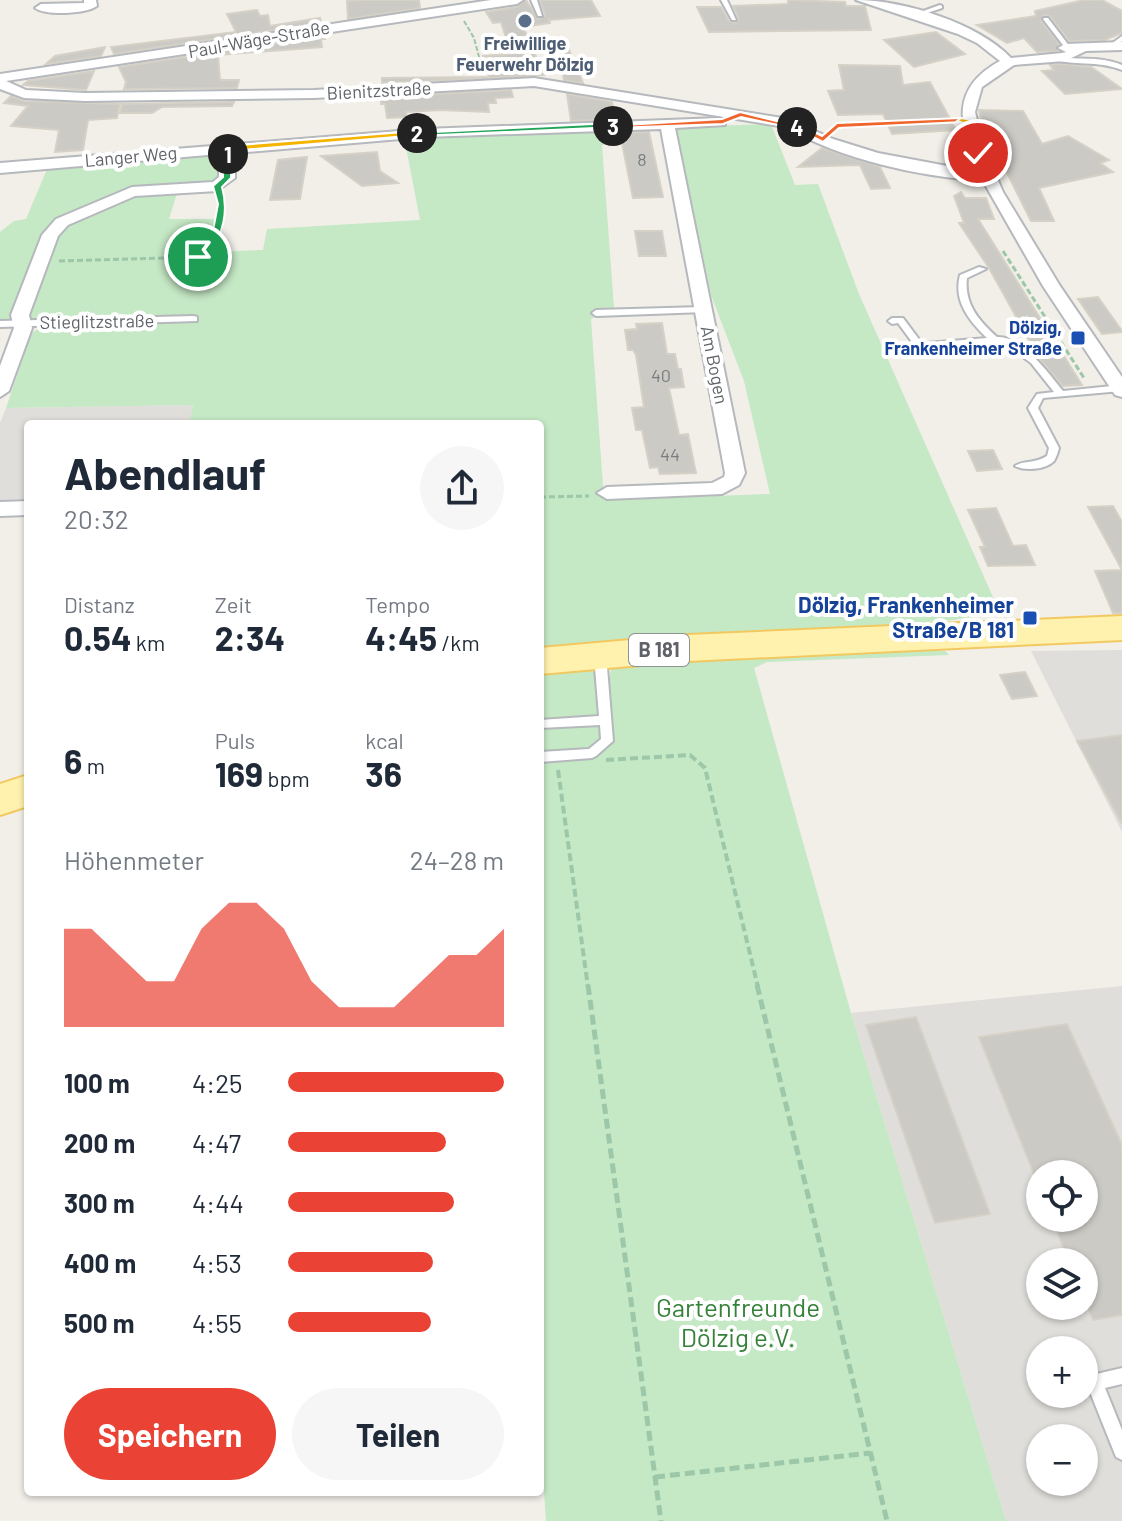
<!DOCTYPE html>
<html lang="de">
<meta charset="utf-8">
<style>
body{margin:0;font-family:Barlow,sans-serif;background:#f6f6f7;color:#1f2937;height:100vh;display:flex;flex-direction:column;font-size:30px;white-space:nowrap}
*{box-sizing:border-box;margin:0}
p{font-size:26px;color:#747a83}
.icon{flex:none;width:44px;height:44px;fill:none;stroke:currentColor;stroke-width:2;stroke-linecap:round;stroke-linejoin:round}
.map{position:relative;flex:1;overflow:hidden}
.details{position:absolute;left:24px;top:420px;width:520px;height:1076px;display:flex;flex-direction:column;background:#fff;border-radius:8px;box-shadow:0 2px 6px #0004}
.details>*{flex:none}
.tools{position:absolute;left:1026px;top:1160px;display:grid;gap:16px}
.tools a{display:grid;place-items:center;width:72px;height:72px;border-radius:50%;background:#fff;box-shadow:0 2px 6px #0004;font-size:40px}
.pin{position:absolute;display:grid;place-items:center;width:68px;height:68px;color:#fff;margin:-34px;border:4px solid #fff;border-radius:50%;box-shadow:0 2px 8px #0007}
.km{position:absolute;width:40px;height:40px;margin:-20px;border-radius:50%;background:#222;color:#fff;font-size:22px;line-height:40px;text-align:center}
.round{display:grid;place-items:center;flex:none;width:84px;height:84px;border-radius:42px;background:#f6f6f7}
.overview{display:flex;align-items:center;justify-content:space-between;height:136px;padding:0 40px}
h1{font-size:44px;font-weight:700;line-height:60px}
.stats{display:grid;grid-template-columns:repeat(3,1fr);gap:12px;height:136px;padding:8px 40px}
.stats div{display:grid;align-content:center}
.stats b{font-size:34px;font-weight:700}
.stats small{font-size:22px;font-weight:400}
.stats p{font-size:22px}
.chart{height:224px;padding:16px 40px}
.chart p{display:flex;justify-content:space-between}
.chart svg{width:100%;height:144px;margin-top:8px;fill:#ea4335;opacity:.7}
.action{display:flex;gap:16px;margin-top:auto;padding:16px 40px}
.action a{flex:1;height:92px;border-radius:48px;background:#ea4335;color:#fff;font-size:32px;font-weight:700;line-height:92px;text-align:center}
.action a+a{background:#f6f6f7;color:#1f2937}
ul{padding:0 40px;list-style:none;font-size:26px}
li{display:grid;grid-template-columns:128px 96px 1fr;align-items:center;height:60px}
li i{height:20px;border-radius:10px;background:#ea4335}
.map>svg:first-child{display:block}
.industrial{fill:#e0deda;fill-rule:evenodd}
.green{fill:#c5e8c5}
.building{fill:#cccac5;stroke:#d6d1c6;stroke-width:2}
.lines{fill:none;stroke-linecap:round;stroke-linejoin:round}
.service-casing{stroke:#b5b8bc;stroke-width:4}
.minor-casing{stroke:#b5b8bc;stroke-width:4}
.primary-casing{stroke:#f2c960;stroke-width:4}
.path-far3{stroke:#9cc7a9;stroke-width:2;stroke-dasharray:5 2;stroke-linecap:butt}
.path-far2{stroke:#9cc7a9;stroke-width:3;stroke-dasharray:6 3;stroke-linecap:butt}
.path-far1{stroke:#9cc7a9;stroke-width:4;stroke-dasharray:8 4;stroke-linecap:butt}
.path{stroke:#9cc7a9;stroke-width:5;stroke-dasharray:10 5;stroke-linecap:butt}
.service{fill:#fff;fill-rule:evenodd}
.minor{fill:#fff;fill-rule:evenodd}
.primary{fill:#fff2af;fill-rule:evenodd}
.split-1{fill:#22a559;stroke:#fff;stroke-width:2}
.split-2{fill:#f5b400;stroke:#fff;stroke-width:2}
.split-3{fill:#22a559;stroke:#fff;stroke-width:2}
.split-4{fill:#f0652b;stroke:#fff;stroke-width:2}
.split-5{fill:#f0652b;stroke:#fff;stroke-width:2}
.split-6{fill:#f5b400;stroke:#fff;stroke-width:2}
.service-dot{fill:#5c6f8a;stroke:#fff;stroke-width:3}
.transit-dot{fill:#1a4fb4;stroke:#fff;stroke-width:3}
.labels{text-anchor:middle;stroke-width:8;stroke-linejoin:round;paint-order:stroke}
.far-street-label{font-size:18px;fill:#5f6368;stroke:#fff}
.far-service-label{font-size:18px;font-weight:bold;fill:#4e5e75;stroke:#fff}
.number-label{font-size:18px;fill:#7a7d7f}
.far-transit-label{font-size:18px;font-weight:bold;fill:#164399;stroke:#fff;text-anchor:end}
.shield{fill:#fff;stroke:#8f9295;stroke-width:2}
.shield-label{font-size:20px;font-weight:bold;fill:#5f6368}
.transit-label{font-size:22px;font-weight:bold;fill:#164399;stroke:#fff;text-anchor:end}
.near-park-label{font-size:26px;fill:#348238;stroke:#fff}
</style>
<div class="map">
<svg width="1122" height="1521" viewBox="0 0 1122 1521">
<rect width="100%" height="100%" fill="#f1efe8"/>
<!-- industrial -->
<g class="industrial">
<polygon points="193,405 189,424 28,424 28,499 0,500 0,423 6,408"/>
<polygon points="1122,650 1122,832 1031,651"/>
<path d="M1122,986V1521H1006L851,1013ZM1040,1174H1084V1218H1040ZM1040,1262H1084V1306H1040ZM1040,1350H1084V1394H1040ZM1040,1438H1084V1482H1040Z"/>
</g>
<!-- green -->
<g class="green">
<polygon points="771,124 795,185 818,184 859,294 1000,613 898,628 540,651 540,424 189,424 193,405 6,408 31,334 40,327 42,320 28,319 29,303 58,230 122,197 178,190 169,219 220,219 211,252 263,250 267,229 420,220 404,137 607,128 608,144 602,145 614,308 591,319 604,500 770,494 744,381 711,295 676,127"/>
<polygon points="212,154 219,156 220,178 214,181 147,186 64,217 16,315 9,320 0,320 0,232 14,221 26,219 48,167"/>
<polygon points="911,647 945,651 949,655 767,662 754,668 851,1013 1006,1521 546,1521 540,1433 540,672 594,669 595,682 609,681 612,663"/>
</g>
<!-- building -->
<g class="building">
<polygon points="361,0 419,0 420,8 348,19 347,1"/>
<polygon points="526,0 538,19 545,15 540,0 591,0 600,16 549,20 550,23 523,27 544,75 382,83 382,78 489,77 483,56 511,54 501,22 493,23 486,12 517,7"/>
<polygon points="788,0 845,2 846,6 865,6 871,30 709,32 697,7 721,7 729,21 736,23 739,19 733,6 788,4"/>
<polygon points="1084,0 1102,0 1122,11 1122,33 1105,40 1069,41 1050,16 1044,15 1041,21 1059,44 1057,51 1037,52 1024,38 1007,43 977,25 1036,16 1035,11"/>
<polygon points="257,10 260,16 268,15 270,26 320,18 321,23 114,54 111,47 236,32 227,14"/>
<polygon points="936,32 965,54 914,67 884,40"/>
<polygon points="324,36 325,39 321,39 322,47 218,55 220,80 239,80 237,88 124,89 126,82 119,67"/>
<polygon points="564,38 583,83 564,80 556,40"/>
<polygon points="105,47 101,56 46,64 55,56"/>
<polygon points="1061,64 1091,67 1122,89 1065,94 1042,71 1054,70 1050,65"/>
<polygon points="839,65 900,66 903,85 930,82 956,130 892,134 883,114 838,115 828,91 844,90"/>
<polygon points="94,71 86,90 23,85 28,81"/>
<polygon points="511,90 513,97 495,98 496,103 488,103 489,112 440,110 406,112 407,117 387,118 385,104 381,104 381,97"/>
<polygon points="567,94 612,102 615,119 571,121"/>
<polygon points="11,96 24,101 120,104 117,118 88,120 83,150 55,152 59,130 11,126 28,106 4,103"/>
<polygon points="234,102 232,106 162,107 152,113 120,113 122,104"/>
<polygon points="979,110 1023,111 1042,144 1068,136 1109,160 1100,163 1113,172 1039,188 1054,221 1031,221 1003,165 994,165 987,147"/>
<polygon points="649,132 663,197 633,198 620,133"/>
<polygon points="822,148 880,167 890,188 871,189 860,165 798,167"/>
<polygon points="377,152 380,171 398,183 362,186 321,156"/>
<polygon points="307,157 300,199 270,200 278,160"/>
<polygon points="961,192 965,198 986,198 994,219 978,219 1082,385 1063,386 1039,358 989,268 959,223 964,223 954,196"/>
<polygon points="635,231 662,231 666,256 639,256"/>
<polygon points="1098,297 1122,331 1122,332 1102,334 1078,299"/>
<polygon points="662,323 667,354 675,354 678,369 681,369 684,387 669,388 679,435 688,434 696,473 660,474 658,467 650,468 642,430 636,430 632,408 644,407 636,355 633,350 628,350 625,330 637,329 636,324"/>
<polygon points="993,450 1002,469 977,471 968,451"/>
<polygon points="1113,506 1122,522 1122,613 1113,613 1095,571 1122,570 1088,507"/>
<polygon points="996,508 1013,546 1026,545 1035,565 988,566 980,547 985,547 968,510"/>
<polygon points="1025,672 1037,696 1012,699 1000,675"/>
<polygon points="1122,735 1122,824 1077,741"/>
<polygon points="916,1017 990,1214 935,1223 866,1025"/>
<polygon points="1067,1024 1122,1145 1122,1315 1093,1320 1084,1298 1084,1262 1069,1262 1052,1218 1084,1218 1084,1174 1034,1174 979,1037"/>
</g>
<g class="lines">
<!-- service casing -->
<g class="service-casing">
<g id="service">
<polygon points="531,0 537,0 542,16 538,16"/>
<polygon points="721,0 727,0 736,20 732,20"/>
<polygon points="940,5 942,6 942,8 918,16 915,14"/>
<polygon points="1044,18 1048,18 1070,47 1070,49 1066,49 1043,19"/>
<polygon points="1122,36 1122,41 1114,47 1110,47 1110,45"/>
<path d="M1051,56C1075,61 1099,55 1122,65V70C1096,60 1075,66 1049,59V57Z"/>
<path d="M979,267L986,269L967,278C964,304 979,321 997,337C1021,335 1049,374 1063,391L1122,385L1121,391L1043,398L1038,408L1059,448C1058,452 1056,458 1054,461C1045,470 1025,471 1015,466C1024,460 1034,464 1047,456L1049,448L1028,408L1037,394L1054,392L1031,363L1002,342L927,349L915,346L898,323L892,324L888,321L892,318H903L921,342L927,343L987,338C969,321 953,301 960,275Z"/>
<polygon points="702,307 705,308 705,312 596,316 592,313 596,310"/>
<polygon points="194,316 197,317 197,321 0,327 0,321"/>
<polygon points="600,651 606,655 613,741 596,756 592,758 540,762 540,752 589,749 601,739 600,725 540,728 540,720 599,716 594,655"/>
<polygon points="1122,1368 1122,1384 1105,1388 1122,1430 1122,1460 1116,1457 1086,1382 1088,1376"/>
</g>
</g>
<!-- minor casing -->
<g class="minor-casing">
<g id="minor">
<path d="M84,0H96L97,6C86,14 46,16 35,8L41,4L84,3Z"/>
<path d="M491,0H523L517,4L6,81L26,90L85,93L314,90L534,78L789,119L833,139L878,153L979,172C959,126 949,89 1000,61L977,43L958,34L856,0C903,0 978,23 1011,58L1062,53L1066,52L1058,48L1065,44L1122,42V50L1086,51L1065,61L1014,65L982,87L975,112L984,148L1003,192L1060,286L1122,377V397L1115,395L1043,286L983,181C917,176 843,160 785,127L534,86L314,98L85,101L24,98L0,89V74Z"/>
<polygon points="720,118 725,119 725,125 675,128 745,473 739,485 722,494 607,499 597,493 607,487 712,483 724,477 725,473 661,129 424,137 235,153 235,178 217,191 135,196 68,225 58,236 29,315 32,328 9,391 0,397 0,366 14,328 11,315 42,235 56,219 132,187 213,182 219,177 219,154 0,173 0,163 424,129"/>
<polygon points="28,501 28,515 0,516 0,502"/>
</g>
</g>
<!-- primary casing -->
<g class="primary-casing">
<g id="primary">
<polygon points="1122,616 1122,640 687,661 540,674 540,648 687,635"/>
<polygon points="28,775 28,806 0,815 0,784"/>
</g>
</g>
<!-- path-far3 -->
<g class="path-far3">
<polyline points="464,21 474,38 483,72"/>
<polyline points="835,128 953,121"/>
<polyline points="206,251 218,231 222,197"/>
</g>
<!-- path-far2 -->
<g class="path-far2">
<polyline points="1003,251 1084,378"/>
<polyline points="59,261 198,257 208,249"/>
<polyline points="540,497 589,496"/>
</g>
<!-- path-far1 -->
<g class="path-far1">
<polyline points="606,760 690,755 705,768 758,987"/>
<polyline points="558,770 588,987"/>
</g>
<!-- path -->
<g class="path">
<polyline points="588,985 661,1521"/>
<polyline points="757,985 887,1521"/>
<polyline points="655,1477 870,1453"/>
</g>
<!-- service -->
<use href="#service" class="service"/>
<!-- minor -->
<use href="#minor" class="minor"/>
<!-- primary -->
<use href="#primary" class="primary"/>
</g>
<!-- split-1 -->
<path class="split-1" d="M228,151L232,154L231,178L222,187C229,212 223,233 209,255L195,259L212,236L218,204L213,186L223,177V154Z"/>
<!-- split-2 -->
<polygon class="split-2" points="417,131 419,135 231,151 228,156 223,154 223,149 227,146"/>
<!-- split-3 -->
<polygon class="split-3" points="613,123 616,127 417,136 413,133"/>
<!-- split-4 -->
<polygon class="split-4" points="740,112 801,127 797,129 741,117 723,124 613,128 609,126 722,119"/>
<!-- split-5 -->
<polygon class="split-5" points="961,118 963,122 839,128 823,142 793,127 800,125 822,136 837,123"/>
<!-- split-6 -->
<polygon class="split-6" points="961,118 972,120 981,155 974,153 964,123 957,121"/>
<!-- markers -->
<circle class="service-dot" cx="525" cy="21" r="8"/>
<g class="transit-dot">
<rect x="1070" y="330" width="16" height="16" rx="4"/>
<rect x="1022" y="610" width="16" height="16" rx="4"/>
</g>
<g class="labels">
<!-- far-street labels -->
<g class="far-street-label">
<text transform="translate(259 40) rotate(-10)" y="6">Paul-Wäge-Straße</text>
<text transform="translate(379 91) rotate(-3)" y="6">Bienitzstraße</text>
<text transform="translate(131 157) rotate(-5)" y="6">Langer Weg</text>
<text transform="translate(97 322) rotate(-1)" y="6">Stieglitzstraße</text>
<text transform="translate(714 365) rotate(79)" y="6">Am Bogen</text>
</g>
<!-- far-service labels -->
<g class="far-service-label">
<text x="525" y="50">Freiwillige<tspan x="525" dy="21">Feuerwehr Dölzig</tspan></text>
</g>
<!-- number labels -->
<g class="number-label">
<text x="642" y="166">8</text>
<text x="661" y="382">40</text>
<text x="670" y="461">44</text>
</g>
<!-- far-transit labels -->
<g class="far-transit-label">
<text x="1062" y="334">Dölzig,<tspan x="1062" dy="21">Frankenheimer Straße</tspan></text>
</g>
<!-- shield labels -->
<rect class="shield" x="629" y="634" width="60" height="32" rx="6"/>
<g class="shield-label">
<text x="659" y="657">B 181</text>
</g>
<!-- transit labels -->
<g class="transit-label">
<text x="1014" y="613">Dölzig, Frankenheimer<tspan x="1014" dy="25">Straße/B 181</tspan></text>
</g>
<!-- near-park labels -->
<g class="near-park-label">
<text x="738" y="1317">Gartenfreunde<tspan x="738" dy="30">Dölzig e.V.</tspan></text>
</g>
</g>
</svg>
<div class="tools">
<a><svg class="icon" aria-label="locate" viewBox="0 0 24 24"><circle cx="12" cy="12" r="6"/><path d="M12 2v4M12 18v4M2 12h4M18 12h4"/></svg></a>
<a><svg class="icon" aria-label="layers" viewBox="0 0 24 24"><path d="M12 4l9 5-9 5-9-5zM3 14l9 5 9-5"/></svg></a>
<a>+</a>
<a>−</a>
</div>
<div class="pin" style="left:198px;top:257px;background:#1e9e55"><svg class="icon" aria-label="arrive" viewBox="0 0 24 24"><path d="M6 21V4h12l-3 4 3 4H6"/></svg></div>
<div class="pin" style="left:978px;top:153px;background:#d93025"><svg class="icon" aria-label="check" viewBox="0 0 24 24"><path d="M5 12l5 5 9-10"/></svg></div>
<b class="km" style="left:228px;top:154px">1</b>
<b class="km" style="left:417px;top:133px">2</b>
<b class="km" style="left:613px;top:126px">3</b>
<b class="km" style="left:797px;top:127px">4</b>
<section class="details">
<div class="overview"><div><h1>Abendlauf</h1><p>20:32</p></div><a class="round"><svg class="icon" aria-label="share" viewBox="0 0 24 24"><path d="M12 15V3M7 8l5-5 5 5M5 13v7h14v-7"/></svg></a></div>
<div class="stats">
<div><p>Distanz</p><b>0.54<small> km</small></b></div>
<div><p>Zeit</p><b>2:34</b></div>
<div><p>Tempo</p><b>4:45<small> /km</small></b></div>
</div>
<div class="stats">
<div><b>6<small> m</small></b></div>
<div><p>Puls</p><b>169<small> bpm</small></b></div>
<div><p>kcal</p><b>36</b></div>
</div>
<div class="chart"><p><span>Höhenmeter</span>24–28 m</p>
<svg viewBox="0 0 160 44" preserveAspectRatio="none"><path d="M0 44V14L10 14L20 22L30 30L40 30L50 14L60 6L70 6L80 14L90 30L100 38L110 38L120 38L130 30L140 22L150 22L160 14V44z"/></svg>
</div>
<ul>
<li><b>100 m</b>4:25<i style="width:100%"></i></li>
<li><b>200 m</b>4:47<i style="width:73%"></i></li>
<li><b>300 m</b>4:44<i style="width:77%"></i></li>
<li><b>400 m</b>4:53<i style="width:67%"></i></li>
<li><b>500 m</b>4:55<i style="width:66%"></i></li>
</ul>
<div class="action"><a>Speichern</a><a>Teilen</a></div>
</section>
</div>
